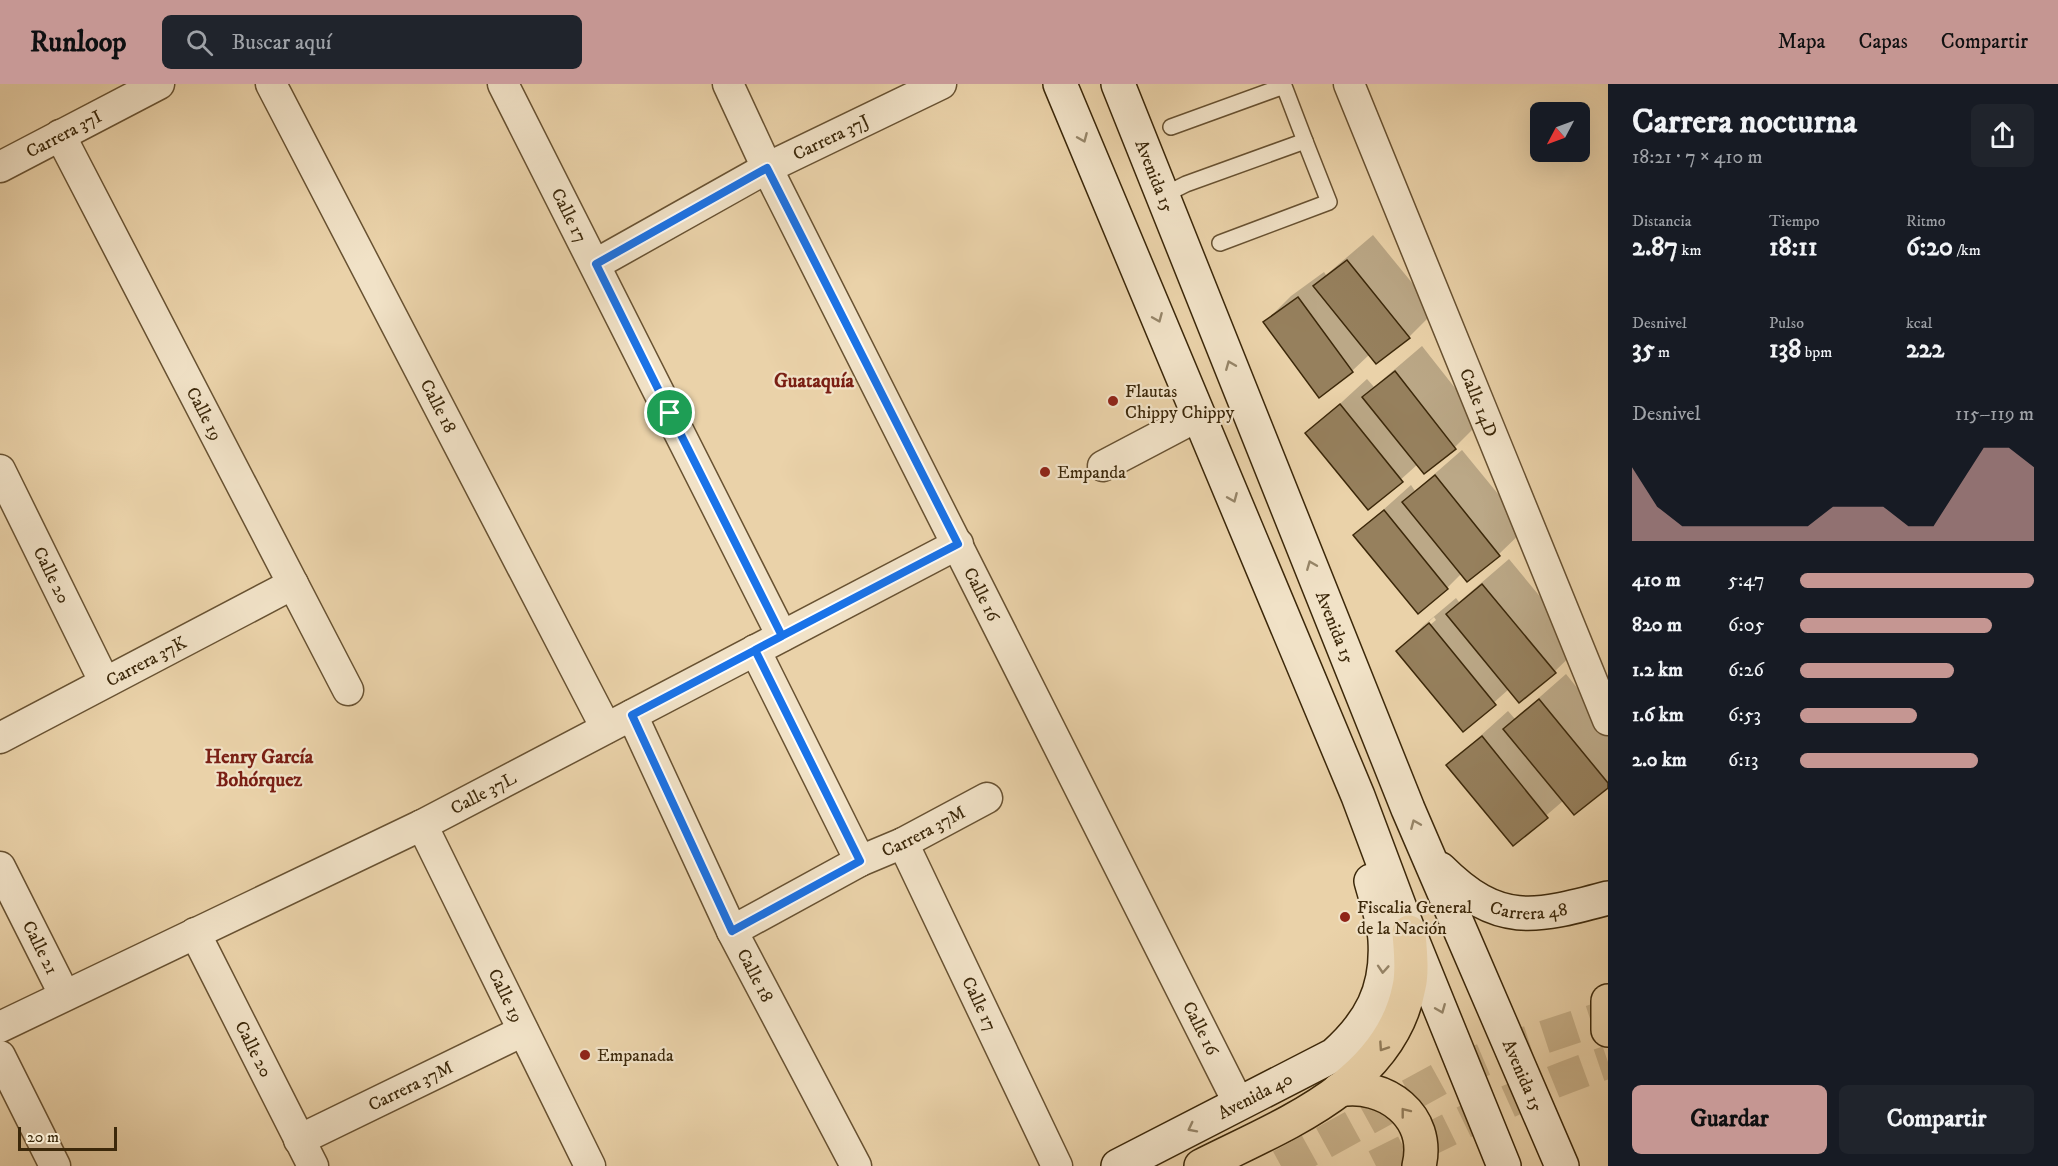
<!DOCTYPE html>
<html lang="es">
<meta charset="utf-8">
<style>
body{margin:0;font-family:"IM FELL DW Pica",serif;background:#20242c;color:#f1f3f6;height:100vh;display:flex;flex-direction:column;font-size:22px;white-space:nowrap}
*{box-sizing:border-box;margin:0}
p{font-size:20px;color:#9ea1a6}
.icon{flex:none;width:33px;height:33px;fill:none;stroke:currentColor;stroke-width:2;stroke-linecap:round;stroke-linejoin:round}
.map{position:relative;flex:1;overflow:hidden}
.details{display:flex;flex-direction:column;background:#171b24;width:450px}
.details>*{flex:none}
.needle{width:39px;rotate:229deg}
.tools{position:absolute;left:1530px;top:18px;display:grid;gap:12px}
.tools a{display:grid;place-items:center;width:60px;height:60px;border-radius:9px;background:#171b24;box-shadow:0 6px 24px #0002;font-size:30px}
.scale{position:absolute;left:18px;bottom:15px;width:99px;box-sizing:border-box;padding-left:6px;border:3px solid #3c280a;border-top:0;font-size:16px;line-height:21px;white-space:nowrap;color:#3c280a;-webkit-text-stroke:4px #f1e2c7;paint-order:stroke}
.pin{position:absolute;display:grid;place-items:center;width:51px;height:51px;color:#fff;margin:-26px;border:3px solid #fff;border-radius:50%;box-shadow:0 2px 6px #0007}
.round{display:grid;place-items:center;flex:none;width:63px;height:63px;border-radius:9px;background:#20242c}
.head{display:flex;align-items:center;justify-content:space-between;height:102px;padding:0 24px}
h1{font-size:33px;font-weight:800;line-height:45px}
.figures{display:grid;grid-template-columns:repeat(3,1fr);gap:9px;height:102px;padding:6px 24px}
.figures div{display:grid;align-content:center}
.figures b{font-size:26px;font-weight:800}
.figures small{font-size:16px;font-weight:400}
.figures p{font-size:16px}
.chart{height:168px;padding:12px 24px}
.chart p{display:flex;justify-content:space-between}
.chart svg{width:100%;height:108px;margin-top:6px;fill:#c59692;opacity:.7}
.button{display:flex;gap:12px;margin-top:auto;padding:12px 24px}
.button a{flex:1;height:69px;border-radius:9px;background:#c59692;color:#111;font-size:24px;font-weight:800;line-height:69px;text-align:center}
.button a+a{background:#20242c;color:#f1f3f6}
ul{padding:0 24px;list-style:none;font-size:20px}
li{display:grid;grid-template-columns:96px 72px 1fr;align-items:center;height:45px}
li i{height:15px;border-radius:8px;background:#c59692}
header{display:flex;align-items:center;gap:36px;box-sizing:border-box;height:84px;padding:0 30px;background:#c59692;color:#111}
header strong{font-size:28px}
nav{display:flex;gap:33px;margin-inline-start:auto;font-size:21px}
.search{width:420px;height:54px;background:#20242c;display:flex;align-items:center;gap:15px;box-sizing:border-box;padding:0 21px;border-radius:9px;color:#9ea1a6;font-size:22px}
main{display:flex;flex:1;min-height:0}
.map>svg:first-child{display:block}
.shadow{fill:#0003;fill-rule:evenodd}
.building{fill:#96805d;stroke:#3c280a;stroke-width:1.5}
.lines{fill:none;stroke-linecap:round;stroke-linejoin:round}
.highway-tunnel{stroke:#c7b089;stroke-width:33;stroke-dasharray:33 16;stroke-linecap:butt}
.lane-casing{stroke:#685232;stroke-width:18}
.street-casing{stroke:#685232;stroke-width:33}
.secondary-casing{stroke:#3c280a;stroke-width:36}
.highway-casing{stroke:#3c280a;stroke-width:36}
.lane{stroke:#f1e2c7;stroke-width:15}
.street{stroke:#f1e2c7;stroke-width:30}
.secondary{stroke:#f1e2c7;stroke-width:33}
.highway{stroke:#ead2a9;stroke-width:33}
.oneway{stroke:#968568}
.oneway2{stroke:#937d5a}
.route-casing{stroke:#fff;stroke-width:12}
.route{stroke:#1a73e8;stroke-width:8}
.poi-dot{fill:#8f2418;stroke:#f1e2c7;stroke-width:2}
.labels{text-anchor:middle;stroke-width:4.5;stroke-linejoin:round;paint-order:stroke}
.street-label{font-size:18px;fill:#3c280a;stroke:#f1e2c7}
.poi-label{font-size:18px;fill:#3c280a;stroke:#f1e2c7;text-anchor:start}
.neighbourhood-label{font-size:20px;font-weight:bold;fill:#7a1f14;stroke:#f1e2c7}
</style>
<header>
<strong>Runloop</strong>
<div class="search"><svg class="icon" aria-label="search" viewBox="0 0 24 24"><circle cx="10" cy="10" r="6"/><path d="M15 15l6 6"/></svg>Buscar aquí</div>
<nav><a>Mapa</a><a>Capas</a><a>Compartir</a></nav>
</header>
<main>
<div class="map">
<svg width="1608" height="1082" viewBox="0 0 1608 1082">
<rect width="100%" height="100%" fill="#ead2a9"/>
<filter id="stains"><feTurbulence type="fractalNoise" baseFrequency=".00333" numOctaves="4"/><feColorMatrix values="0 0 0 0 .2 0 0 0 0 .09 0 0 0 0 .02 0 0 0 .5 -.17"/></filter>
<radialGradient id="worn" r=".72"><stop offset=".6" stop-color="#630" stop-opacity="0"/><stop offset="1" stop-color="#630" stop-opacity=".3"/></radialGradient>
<!-- shadow -->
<g class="shadow">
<polygon points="1373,151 1435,227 1409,253 1370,270 1352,287 1319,312 1265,238 1291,212 1324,188 1326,191"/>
<polygon points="1422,262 1481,337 1455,363 1418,380 1369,424 1307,350 1367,295 1374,303"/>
<polygon points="1462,366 1526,444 1499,470 1468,496 1462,489 1447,504 1355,451 1411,401 1415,407"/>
<path d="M1509,475L1581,562L1554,588L1509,605L1463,646L1398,567L1424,541L1456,514L1459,518ZM1434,533L1436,536L1424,546V542Z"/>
<polygon points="1566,590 1608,642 1608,702 1563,717 1513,760 1448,681 1508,627 1515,635"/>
</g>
<!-- building -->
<g class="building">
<polygon points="1347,176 1410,254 1376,280 1313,202"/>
<polygon points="1298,213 1353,288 1319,314 1263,238"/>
<polygon points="1395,287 1456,365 1424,390 1362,313"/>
<polygon points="1340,320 1403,398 1368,426 1305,349"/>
<polygon points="1435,391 1500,472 1467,498 1402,418"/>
<polygon points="1384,426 1448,505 1418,530 1353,451"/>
<polygon points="1482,500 1556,589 1519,619 1446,530"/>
<polygon points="1429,539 1496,621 1463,648 1396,567"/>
<polygon points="1539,615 1608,699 1608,704 1574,731 1503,645"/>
<polygon points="1482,652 1548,734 1513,762 1446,681"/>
</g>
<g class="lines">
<!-- highway-tunnel -->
<g class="highway-tunnel">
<polyline points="1281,1082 1445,992 1508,965 1608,932"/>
<path d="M1376,1082C1452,1044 1527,1005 1608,978"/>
</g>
<!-- lane casing -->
<g class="lane-casing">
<g id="lane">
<polyline points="1171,43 1284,2 1305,57"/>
<polyline points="1162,112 1186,100 1305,57 1329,118 1220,159"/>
</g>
</g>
<!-- street casing -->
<g class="street-casing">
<g id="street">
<path id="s1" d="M271,0L606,644"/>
<path id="s2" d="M503,0L782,552"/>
<path id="s3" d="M728,0L767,84L1239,1020"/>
<path id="s4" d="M1349,0L1608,636"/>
<path id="s5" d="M60,51L348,606"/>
<path id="s6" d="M0,83L159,0"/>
<path id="s7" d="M596,180L767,84L941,0"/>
<polyline points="1103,382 1198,332"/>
<path id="s8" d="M0,386L104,597"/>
<polyline points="755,566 860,777"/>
<path id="s9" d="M632,631L732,847L856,1082"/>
<path id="s10" d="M0,654L293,500"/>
<path id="s11" d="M422,741L590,1082"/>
<path id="s12" d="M903,759L1057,1082"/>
<path id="s13" d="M0,783L64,910"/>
<path id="s14" d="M732,847L860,777L903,759L987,714"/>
<path id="s15" d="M195,849L313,1082"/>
<path id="s16" d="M0,943L422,741L958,460"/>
<polyline points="0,972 55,1082"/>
<path id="s17" d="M299,1056L523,947"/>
</g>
</g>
<!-- secondary casing -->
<g class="secondary-casing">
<g id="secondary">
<polyline points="1060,0 1358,712 1409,848 1504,1082"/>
<path id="s18" d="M1118,0L1408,725L1562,1082"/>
<path id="s19" d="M1440,785C1498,843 1534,834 1608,814"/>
<path id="s20" d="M1118,1082L1334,971C1370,939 1388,906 1385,856C1384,837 1376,816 1371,797"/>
</g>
</g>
<!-- highway casing -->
<g class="highway-casing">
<g id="highway">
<polyline points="1608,917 1608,946"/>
<path d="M1339,1006C1385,998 1431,1032 1419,1082"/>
<path d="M1201,1082C1282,1041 1390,1002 1409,903C1413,886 1410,865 1409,848"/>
</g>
</g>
<!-- lane -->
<use href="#lane" class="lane"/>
<!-- street -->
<use href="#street" class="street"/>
<!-- secondary -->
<use href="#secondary" class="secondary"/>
<!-- highway -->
<use href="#highway" class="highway"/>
</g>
<!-- one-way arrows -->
<defs><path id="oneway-chevron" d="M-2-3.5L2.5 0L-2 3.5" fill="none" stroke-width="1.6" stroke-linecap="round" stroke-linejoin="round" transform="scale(1.5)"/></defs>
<g class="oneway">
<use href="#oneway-chevron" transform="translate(1083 54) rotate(67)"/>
<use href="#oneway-chevron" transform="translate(1158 234) rotate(67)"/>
<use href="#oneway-chevron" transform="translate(1230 281) rotate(-112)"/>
<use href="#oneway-chevron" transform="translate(1233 414) rotate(67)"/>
<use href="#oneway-chevron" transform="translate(1311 481) rotate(-112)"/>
<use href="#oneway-chevron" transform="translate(1415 740) rotate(-113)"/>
<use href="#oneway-chevron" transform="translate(1383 885) rotate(94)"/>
<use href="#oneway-chevron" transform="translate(1441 925) rotate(68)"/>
<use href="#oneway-chevron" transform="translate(1192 1044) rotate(153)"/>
</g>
<g class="oneway2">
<use href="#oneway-chevron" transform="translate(1383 963) rotate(124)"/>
<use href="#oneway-chevron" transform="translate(1405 1028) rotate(-128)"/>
</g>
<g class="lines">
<!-- route casing -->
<g class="route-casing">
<path id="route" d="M670,329L782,552L632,631L732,847L860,777L755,566C822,531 890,495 958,460L767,84L596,180L670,329"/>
</g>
<!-- route -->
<use href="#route" class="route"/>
</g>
<!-- markers -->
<g class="poi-dot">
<circle cx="1113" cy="317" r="6"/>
<circle cx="1045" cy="388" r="6"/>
<circle cx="1345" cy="833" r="6"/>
<circle cx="585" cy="971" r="6"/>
</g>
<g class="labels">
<!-- street labels -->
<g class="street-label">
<text dy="6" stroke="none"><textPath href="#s6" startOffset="72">Carrera 37I</textPath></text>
<text dy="6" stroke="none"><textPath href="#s7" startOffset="267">Carrera 37J</textPath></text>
<text dy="6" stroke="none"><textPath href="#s18" startOffset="99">Avenida 15</textPath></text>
<text dy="6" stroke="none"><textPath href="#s2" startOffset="147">Calle 17</textPath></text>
<text dy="6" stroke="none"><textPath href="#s4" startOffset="344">Calle 14D</textPath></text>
<text dy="6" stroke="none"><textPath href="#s1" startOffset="363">Calle 18</textPath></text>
<text dy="6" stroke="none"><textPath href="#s5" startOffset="314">Calle 19</textPath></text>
<text dy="6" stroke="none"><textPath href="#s8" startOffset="117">Calle 20</textPath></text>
<text dy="6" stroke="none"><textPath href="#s3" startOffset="570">Calle 16</textPath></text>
<text dy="6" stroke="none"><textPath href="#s18" startOffset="585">Avenida 15</textPath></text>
<text dy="6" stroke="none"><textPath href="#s10" startOffset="165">Carrera 37K</textPath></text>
<text dy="6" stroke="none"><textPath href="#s16" startOffset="537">Calle 37L</textPath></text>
<text dy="6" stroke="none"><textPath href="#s14" startOffset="216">Carrera 37M</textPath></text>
<text dy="6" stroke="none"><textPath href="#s19" startOffset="102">Carrera 48</textPath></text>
<text dy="6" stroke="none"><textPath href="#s13" startOffset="90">Calle 21</textPath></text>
<text dy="6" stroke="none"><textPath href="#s9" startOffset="288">Calle 18</textPath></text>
<text dy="6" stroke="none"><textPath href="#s11" startOffset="190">Calle 19</textPath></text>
<text dy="6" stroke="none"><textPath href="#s12" startOffset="178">Calle 17</textPath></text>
<text dy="6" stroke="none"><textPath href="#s3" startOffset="1056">Calle 16</textPath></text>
<text dy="6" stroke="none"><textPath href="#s15" startOffset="130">Calle 20</textPath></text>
<text dy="6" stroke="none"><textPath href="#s18" startOffset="1071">Avenida 15</textPath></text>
<text dy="6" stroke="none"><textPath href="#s17" startOffset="124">Carrera 37M</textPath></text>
<text dy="6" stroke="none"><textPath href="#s20" startOffset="154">Avenida 40</textPath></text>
</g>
<!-- poi labels -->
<g class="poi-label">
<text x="1125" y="313">Flautas<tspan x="1125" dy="21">Chippy Chippy</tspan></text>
<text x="1057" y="394">Empanda</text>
<text x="1357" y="829">Fiscalia General<tspan x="1357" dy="21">de la Nación</tspan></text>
<text x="597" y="977">Empanada</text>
</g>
<!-- neighbourhood labels -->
<g class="neighbourhood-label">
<text x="814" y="303">Guataquía</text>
<text x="259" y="679">Henry García<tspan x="259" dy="23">Bohórquez</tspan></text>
</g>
</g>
<rect width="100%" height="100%" filter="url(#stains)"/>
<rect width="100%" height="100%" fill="url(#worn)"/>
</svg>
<div class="tools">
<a><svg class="needle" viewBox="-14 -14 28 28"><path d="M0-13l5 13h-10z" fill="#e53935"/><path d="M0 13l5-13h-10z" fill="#9ea1a6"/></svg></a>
</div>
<div class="scale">20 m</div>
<div class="pin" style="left:670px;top:329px;background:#1e9e55"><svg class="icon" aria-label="arrive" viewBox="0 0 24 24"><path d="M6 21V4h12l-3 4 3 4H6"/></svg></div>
</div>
<section class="details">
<div class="head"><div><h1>Carrera nocturna</h1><p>18:21 · 7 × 410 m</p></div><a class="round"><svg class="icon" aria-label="share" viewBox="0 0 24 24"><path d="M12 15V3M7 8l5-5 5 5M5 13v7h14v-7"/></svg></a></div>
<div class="figures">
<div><p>Distancia</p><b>2.87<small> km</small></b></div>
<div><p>Tiempo</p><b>18:11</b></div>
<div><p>Ritmo</p><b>6:20<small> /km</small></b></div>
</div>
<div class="figures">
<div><p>Desnivel</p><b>35<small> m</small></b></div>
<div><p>Pulso</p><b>138<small> bpm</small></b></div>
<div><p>kcal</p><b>222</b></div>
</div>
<div class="chart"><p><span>Desnivel</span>115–119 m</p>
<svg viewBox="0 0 160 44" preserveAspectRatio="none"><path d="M0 44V14L10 30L20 38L30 38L40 38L50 38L60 38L70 38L80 30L90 30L100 30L110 38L120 38L130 22L140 6L150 6L160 14V44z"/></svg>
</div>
<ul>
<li><b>410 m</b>5:47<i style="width:100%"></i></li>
<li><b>820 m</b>6:05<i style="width:82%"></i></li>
<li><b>1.2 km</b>6:26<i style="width:66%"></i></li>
<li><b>1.6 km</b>6:53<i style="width:50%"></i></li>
<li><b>2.0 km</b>6:13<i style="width:76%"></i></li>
</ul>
<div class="button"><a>Guardar</a><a>Compartir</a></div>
</section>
</main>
